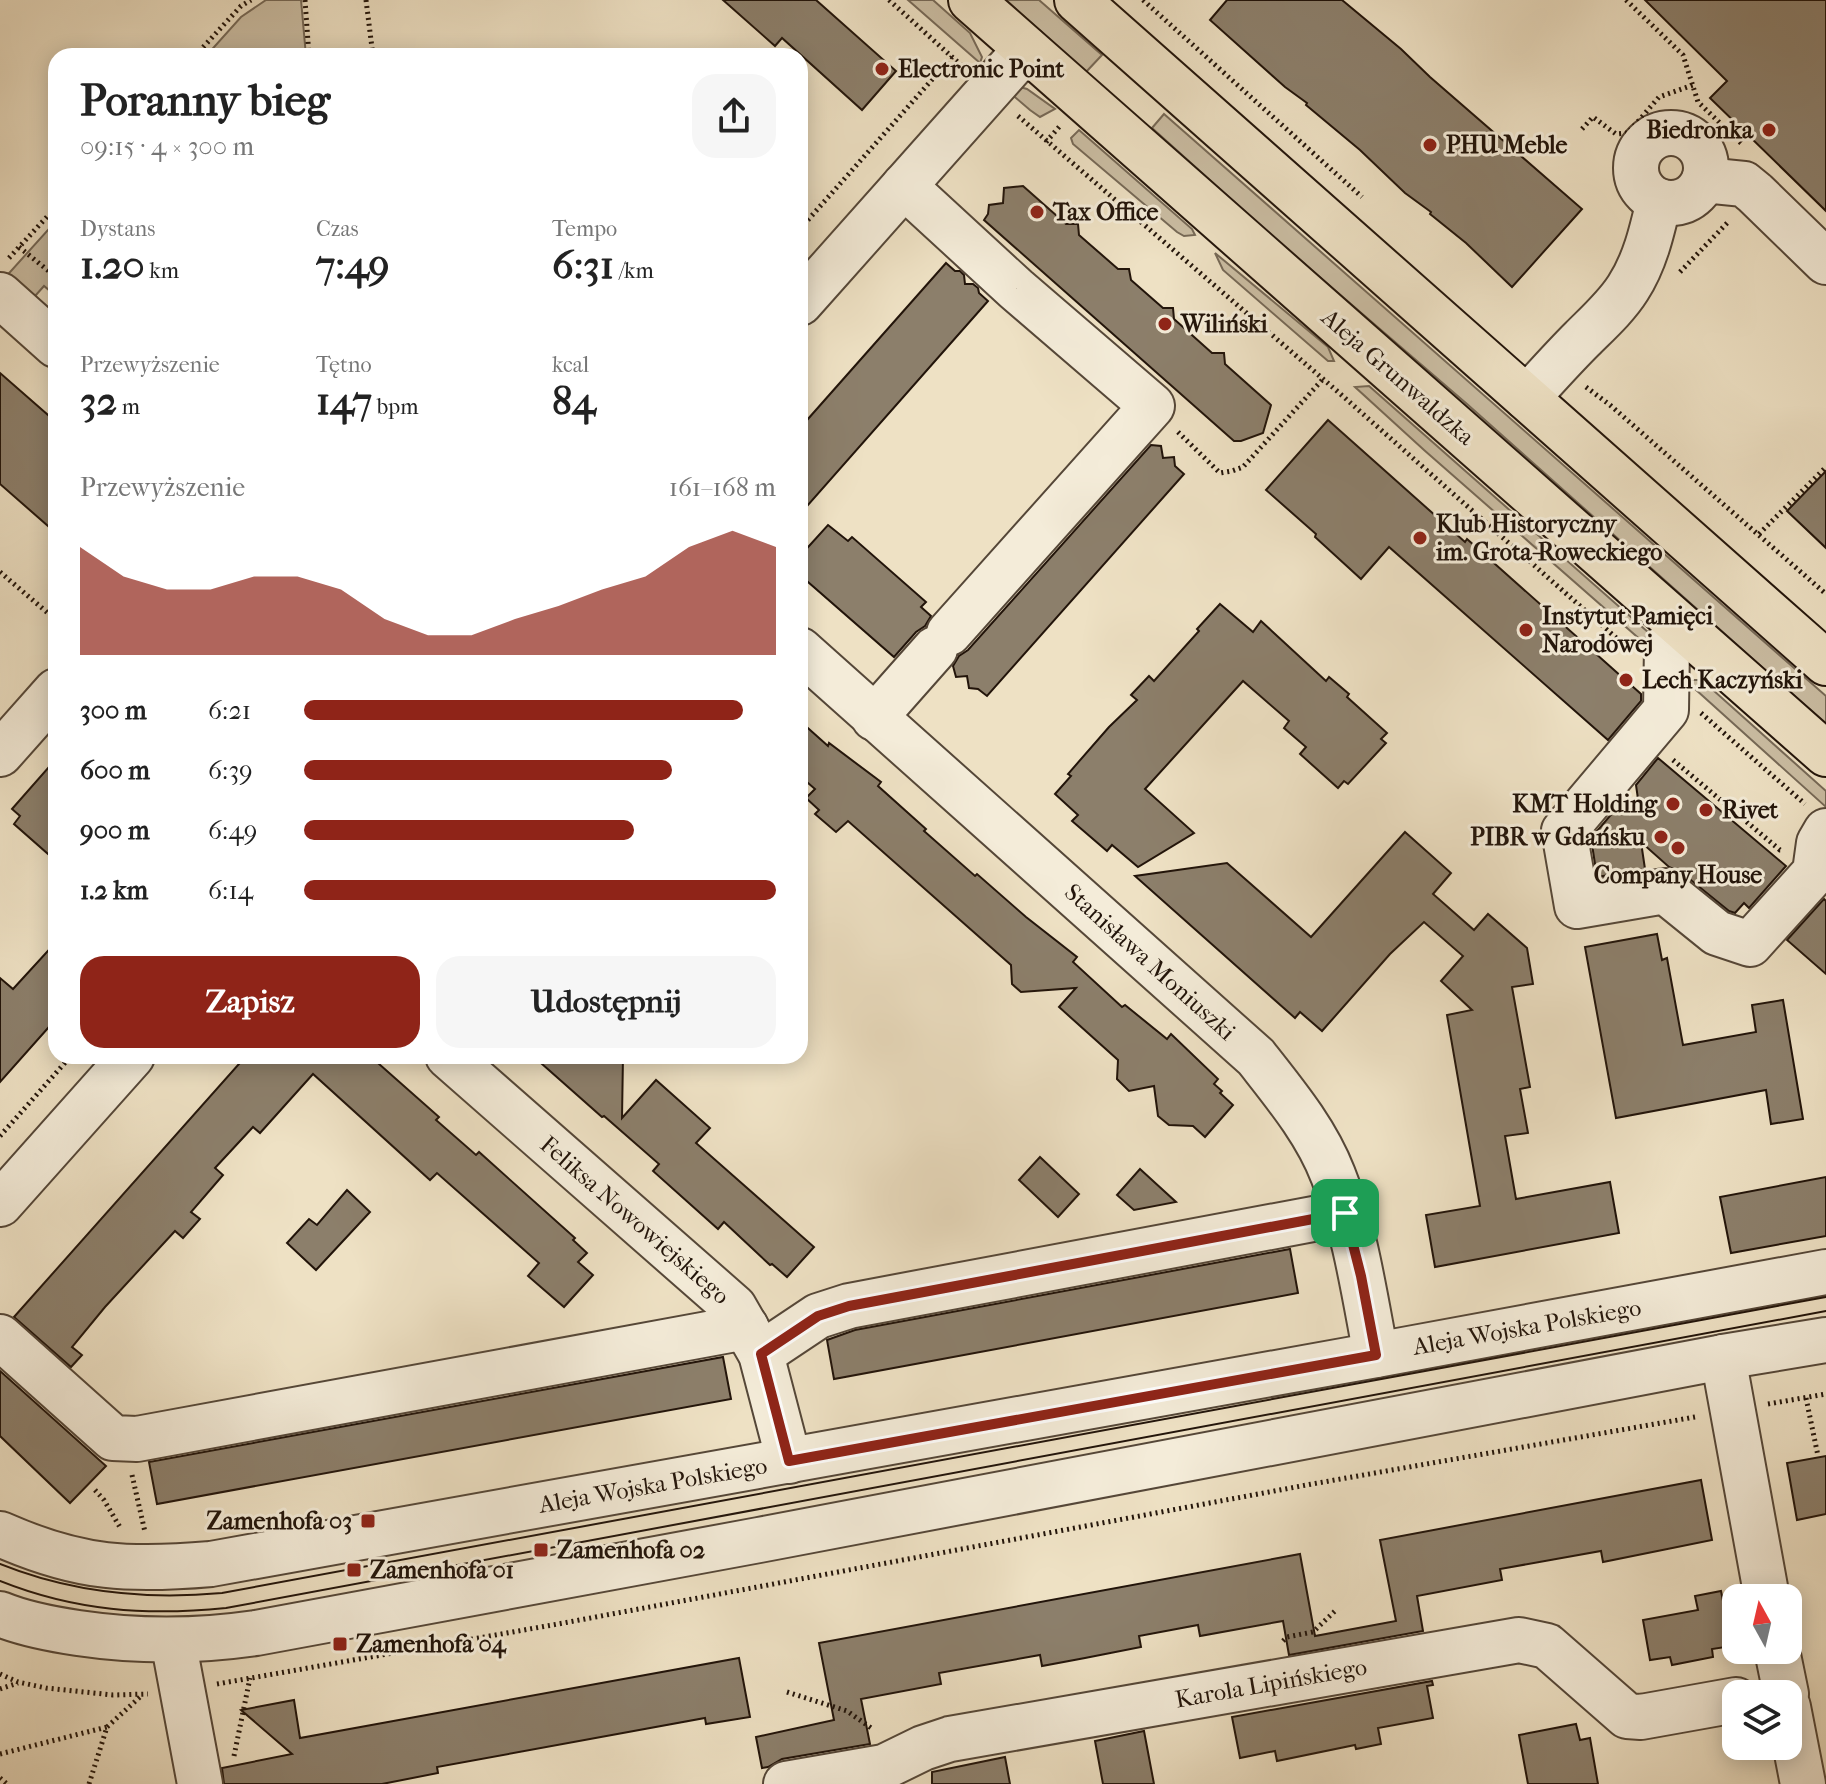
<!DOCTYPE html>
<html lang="pl">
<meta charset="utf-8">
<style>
body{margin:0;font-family:"IM FELL French Canon",serif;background:#f6f6f6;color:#222;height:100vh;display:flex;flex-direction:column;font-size:30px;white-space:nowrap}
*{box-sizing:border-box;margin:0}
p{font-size:26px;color:#767676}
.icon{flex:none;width:44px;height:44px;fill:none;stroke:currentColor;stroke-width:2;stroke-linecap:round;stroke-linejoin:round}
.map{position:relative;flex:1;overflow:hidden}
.details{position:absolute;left:48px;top:48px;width:760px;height:1016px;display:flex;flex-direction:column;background:#fff;border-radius:24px;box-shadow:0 4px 20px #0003}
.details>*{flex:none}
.needle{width:52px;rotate:352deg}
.tools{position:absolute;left:1722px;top:1584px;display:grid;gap:16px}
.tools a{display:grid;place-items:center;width:80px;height:80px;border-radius:16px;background:#fff;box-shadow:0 4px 20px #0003;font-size:40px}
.pin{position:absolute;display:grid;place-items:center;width:68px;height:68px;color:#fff;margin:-34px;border-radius:16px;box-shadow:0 4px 12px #0006}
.round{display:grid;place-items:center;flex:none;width:84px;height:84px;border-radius:24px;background:#f6f6f6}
.head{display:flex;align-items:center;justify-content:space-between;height:136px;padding:0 32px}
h1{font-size:44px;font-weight:800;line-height:60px}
.stats{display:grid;grid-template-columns:repeat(3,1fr);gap:12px;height:136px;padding:8px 32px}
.stats div{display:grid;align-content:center}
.stats b{font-size:40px;font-weight:800}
.stats small{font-size:22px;font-weight:400}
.stats p{font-size:22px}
.chart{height:224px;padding:16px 32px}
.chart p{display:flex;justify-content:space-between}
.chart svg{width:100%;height:144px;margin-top:8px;fill:#8f2418;opacity:.7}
.primary-button{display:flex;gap:16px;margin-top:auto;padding:16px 32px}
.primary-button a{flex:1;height:92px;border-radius:24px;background:#8f2418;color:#fff;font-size:32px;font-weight:800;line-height:92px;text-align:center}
.primary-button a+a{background:#f6f6f6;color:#222}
ul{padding:0 32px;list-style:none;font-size:26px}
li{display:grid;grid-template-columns:128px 96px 1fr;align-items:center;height:60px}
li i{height:20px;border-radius:10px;background:#8f2418}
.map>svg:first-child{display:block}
.green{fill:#cbbea4;stroke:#766957;stroke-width:2}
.building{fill:#8c7f6b;stroke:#22140a;stroke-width:2}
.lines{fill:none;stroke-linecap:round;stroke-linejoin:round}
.minor-casing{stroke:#554738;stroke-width:48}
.major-casing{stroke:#22140a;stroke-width:48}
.path{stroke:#22140a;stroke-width:5;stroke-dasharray:2 4;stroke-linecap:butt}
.minor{stroke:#f4ecd9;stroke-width:44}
.major{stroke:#eee1c4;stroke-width:44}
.tram{stroke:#22140a;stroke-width:2}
.route-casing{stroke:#fff;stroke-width:16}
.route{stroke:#8f2418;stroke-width:10}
.poi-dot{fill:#8f2418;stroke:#f4ecd9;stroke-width:3}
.labels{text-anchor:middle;stroke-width:6;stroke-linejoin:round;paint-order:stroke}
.poi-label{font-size:24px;font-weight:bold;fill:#22140a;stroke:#f4ecd9;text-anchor:start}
.street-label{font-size:24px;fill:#22140a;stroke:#f4ecd9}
</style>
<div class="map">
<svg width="1826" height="1784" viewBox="0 0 1826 1784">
<rect width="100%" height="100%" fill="#eee1c4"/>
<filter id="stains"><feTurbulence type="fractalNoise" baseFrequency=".0025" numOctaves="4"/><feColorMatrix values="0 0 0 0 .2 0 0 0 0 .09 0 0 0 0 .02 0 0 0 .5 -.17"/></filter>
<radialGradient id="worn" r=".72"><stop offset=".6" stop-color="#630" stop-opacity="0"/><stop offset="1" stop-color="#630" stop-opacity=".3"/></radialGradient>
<!-- green -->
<g class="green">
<polygon points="266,0 301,0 306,56 206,56 241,17"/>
<polygon points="908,0 933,0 970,33 982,57 980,63"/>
<polygon points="1006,0 1039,0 1102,55 1086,72"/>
<polygon points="1016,86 1027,89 1055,109 1040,117 1030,110 1009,92"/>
<polygon points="1164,114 1826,696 1826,724 1467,404 1280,243 1152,128"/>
<polygon points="1079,130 1192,229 1195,235 1184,236 1177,232 1073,144 1071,138"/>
<polygon points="56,221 56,296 44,286 27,305 2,281"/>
<polygon points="1215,253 1328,347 1334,361 1328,361 1223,270"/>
<polygon points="1369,386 1649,633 1651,649 1424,450 1355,387"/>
<polygon points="1685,680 1698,680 1713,690 1826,791 1826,807"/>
</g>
<!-- building -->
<g class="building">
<polygon points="723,0 816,0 896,71 862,110 782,38 775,46"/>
<polygon points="1227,0 1342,0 1401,49 1430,77 1582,209 1512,287 1466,243 1430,214 1431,212 1405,193 1360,150 1306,105 1307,103 1285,87 1210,20"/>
<polygon points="1645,0 1826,0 1826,211 1710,98 1727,81"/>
<polygon points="1023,186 1066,224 1078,224 1079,235 1118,269 1129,269 1131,280 1163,308 1173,308 1174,319 1212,353 1224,353 1225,364 1271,405 1263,433 1241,441 1234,441 984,220 988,214 989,205 1003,203 1004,188"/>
<polygon points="946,263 955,271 960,271 964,275 965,284 973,284 978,288 979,293 988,301 800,514 800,428"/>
<polygon points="0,373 56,422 56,533 0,484"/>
<polygon points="1328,420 1465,542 1467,539 1641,694 1641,701 1608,740 1389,547 1361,579 1315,537 1316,534 1266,490"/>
<polygon points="1151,445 1161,446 1163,458 1174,457 1175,466 1184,474 987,696 978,689 969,688 967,676 956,677 953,666 959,656 968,650"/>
<polygon points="1826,471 1826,548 1787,511"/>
<polygon points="828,525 848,541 852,537 926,602 921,607 931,616 925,626 916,632 894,657 800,575 800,556"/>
<polygon points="1220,604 1253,632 1261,621 1326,681 1329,677 1349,694 1347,697 1387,733 1381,739 1386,743 1348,784 1344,781 1338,788 1300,754 1306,747 1284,728 1289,721 1243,681 1145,789 1194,833 1138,867 1112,845 1107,851 1072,821 1078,815 1055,794 1071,776 1068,774 1109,727 1137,700 1131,695 1149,676 1154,681 1199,631 1197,629"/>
<polygon points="800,721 828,746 829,743 881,782 878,786 926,829 924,831 975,876 977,874 1026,917 1077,957 1073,962 1122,1007 1125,1005 1167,1039 1171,1034 1218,1079 1214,1084 1222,1091 1220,1093 1233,1105 1205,1137 1193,1126 1169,1125 1158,1116 1154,1086 1129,1091 1117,1079 1118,1060 1059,1007 1076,988 1021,992 1012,984 1011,965 848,821 836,832 815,814 819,810 806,798 815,789 800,776"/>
<polygon points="1658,758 1786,866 1749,908 1744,903 1735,913 1729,911 1681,872 1669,867 1641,842 1645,869 1597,877 1591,838 1615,810 1639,806 1636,785"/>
<polygon points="56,759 56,861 14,824 20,816 12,809"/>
<polygon points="1405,832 1451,873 1433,894 1474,930 1488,914 1527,948 1533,984 1512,987 1530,1087 1520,1089 1528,1133 1505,1136 1516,1199 1610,1182 1619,1233 1435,1267 1426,1215 1480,1206 1447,1015 1472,1010 1441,981 1463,956 1424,922 1390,954 1322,1031 1300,1012 1295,1018 1135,876 1227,863 1311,937"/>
<polygon points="1824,899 1826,901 1826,974 1787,940"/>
<polygon points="1657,934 1662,960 1667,958 1683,1045 1756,1032 1752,1005 1783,1000 1803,1119 1771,1124 1766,1090 1616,1118 1585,947"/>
<polygon points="56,942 56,1019 0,1082 0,978 13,989"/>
<polygon points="246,1056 370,1056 439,1117 436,1120 476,1155 479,1152 575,1238 573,1240 587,1253 578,1262 593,1275 564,1307 528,1276 539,1263 437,1173 430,1180 313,1074 260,1133 253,1127 215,1168 223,1175 191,1212 200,1219 183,1238 175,1231 105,1307 72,1347 82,1355 71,1367 14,1317"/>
<polygon points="533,1056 623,1056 622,1118 656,1080 710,1128 696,1143 814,1247 787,1277 772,1264 770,1265 724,1222 718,1229 653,1171 659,1164 604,1116 602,1117"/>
<polygon points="1040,1157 1079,1194 1058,1217 1019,1180"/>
<polygon points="1140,1169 1176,1202 1134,1210 1117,1195"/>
<polygon points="1826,1177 1826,1236 1731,1253 1720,1197"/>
<polygon points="347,1190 370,1212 316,1270 287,1243 309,1219 317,1225"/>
<polygon points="1290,1249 1298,1293 834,1379 827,1340 855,1330"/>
<polygon points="723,1357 731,1399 157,1504 149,1462"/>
<polygon points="0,1371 106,1466 70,1503 0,1436"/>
<polygon points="1826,1456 1826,1514 1797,1520 1787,1463"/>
<polygon points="1701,1480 1712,1540 1603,1562 1601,1551 1500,1569 1502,1580 1417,1596 1423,1631 1289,1655 1283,1621 1200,1636 1198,1625 1139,1636 1141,1647 1085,1658 1042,1666 1040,1655 939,1673 941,1684 861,1699 870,1744 782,1759 768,1767 762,1768 756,1737 834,1720 819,1643 1300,1554 1315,1636 1396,1621 1380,1540"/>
<polygon points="1721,1591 1732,1646 1712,1649 1713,1657 1672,1665 1670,1657 1650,1660 1643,1620 1698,1610 1695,1596"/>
<polygon points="739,1658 750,1717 706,1724 705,1718 437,1767 438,1773 382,1784 224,1784 222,1768 292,1754 241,1710 294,1700 300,1738"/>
<polygon points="1432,1681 1433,1685 1427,1686 1433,1718 1378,1728 1381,1744 1356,1749 1355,1745 1277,1761 1275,1751 1240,1758 1232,1717"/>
<polygon points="1576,1724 1580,1740 1590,1738 1598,1784 1528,1784 1519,1735"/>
<polygon points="1144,1731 1154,1784 1103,1784 1095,1741"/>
<polygon points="1005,1757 1010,1784 932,1784 932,1772"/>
</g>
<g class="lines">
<!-- minor casing -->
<g class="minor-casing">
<g id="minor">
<circle cx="1671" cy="168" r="35"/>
<polyline points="1704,180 1744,184 1755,193 1826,262"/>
<polyline points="904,186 1016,289 1152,406 949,633"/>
<polyline points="0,295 56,345"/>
<polyline points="800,303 1026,49"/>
<path d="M1527,398C1545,378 1563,358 1582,339C1598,323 1616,307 1628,288C1645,262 1652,231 1659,201"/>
<polyline points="1681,627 1667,646 1666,710 1564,831 1577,906 1665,891 1717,933 1750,944 1815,872 1819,843 1826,831"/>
<path d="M800,650L1256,1057C1285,1094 1316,1131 1333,1175C1355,1229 1365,1298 1376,1355"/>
<polyline points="874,718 935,649"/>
<polyline points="0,754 56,691"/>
<polyline points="448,1056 734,1307 761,1354 789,1461"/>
<polyline points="0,1204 132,1056"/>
<polyline points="0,1337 113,1438 137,1439 746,1327"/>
<polyline points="761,1354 818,1316 849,1306 1345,1213"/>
<polyline points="1723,1357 1767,1598"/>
<path d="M0,1534C34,1549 70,1561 106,1565C141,1569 176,1567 211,1564L1376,1355L1826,1272"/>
<path d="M0,1614C24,1624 51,1629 78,1633C139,1642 194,1642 256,1633L759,1540L1723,1357L1826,1340"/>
<polyline points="173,1640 200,1784"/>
<polyline points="1777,1650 1786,1694"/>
<polyline points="1788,1707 1803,1784"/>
<polyline points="786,1784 884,1767 923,1748 950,1739 1519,1640 1547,1646 1627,1716 1641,1717 1736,1700"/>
</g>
</g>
<!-- major casing -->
<g class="major-casing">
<g id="major">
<polyline points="971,0 1826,754"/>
<polyline points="1077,0 1826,663"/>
</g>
</g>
<!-- path -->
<g class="path">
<polyline points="305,0 309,56"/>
<polyline points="366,0 373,56"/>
<polyline points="889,0 962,66"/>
<polyline points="1143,0 1362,197"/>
<polyline points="1626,0 1683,55 1698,102 1743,145"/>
<polyline points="195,56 241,6 251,0"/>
<polyline points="1018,116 1337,391 1631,651"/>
<polyline points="1582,129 1593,117 1616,134 1628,133 1659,97 1693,85"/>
<polyline points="1046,142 1060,126"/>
<polyline points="800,229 952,57"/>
<polyline points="19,247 56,277"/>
<polyline points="9,258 56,207"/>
<polyline points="1680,272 1729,221"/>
<polyline points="1586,387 1610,405 1826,594"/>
<polyline points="1178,432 1220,473 1232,471 1243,467 1323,379"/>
<polyline points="1759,534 1826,467"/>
<polyline points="0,572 56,620"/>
<polyline points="1701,713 1805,804"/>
<polyline points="1673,760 1780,850 1782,850"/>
<polyline points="0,1136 71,1056"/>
<polyline points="1806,1398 1818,1456"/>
<polyline points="1768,1404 1826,1394"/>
<polyline points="132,1475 145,1532"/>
<polyline points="95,1490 104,1500 121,1529"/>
<polyline points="1283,1641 1287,1637 1313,1632 1337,1609"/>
<polyline points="0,1674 18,1682 46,1688 113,1695 148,1694"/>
<polyline points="217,1684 558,1624 1312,1484 1695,1417"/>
<polyline points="0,1689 18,1683"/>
<polyline points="787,1692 847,1711 874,1730"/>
<polyline points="0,1754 107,1727"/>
<polyline points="234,1756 250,1678"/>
<polyline points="0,1778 7,1784"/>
<polyline points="89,1784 107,1727 141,1696"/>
</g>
<!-- minor -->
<use href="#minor" class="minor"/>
<!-- major -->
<use href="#major" class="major"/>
<!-- tram -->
<g class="tram">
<path d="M0,1564C72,1593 146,1600 222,1593L1826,1297"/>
<path d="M0,1581C75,1611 146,1616 226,1608L1826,1311"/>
</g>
</g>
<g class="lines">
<!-- route casing -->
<g class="route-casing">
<polygon id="route" points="1345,1213 1361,1276 1376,1355 789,1461 761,1354 818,1316 849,1306"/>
</g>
<!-- route -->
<use href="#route" class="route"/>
</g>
<!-- markers -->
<g class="poi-dot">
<circle cx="882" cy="69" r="8"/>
<circle cx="1769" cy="130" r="8"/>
<circle cx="1430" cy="145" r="8"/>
<circle cx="1037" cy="212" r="8"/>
<circle cx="1165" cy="324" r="8"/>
<circle cx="1420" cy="538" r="8"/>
<circle cx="1526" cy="630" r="8"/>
<circle cx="1626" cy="680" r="8"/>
<circle cx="1673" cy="804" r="8"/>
<circle cx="1706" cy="810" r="8"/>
<circle cx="1661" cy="837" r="8"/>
<circle cx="1678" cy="848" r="8"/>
<rect x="360" y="1513" width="16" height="16" rx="4"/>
<rect x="533" y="1542" width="16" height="16" rx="4"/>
<rect x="346" y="1562" width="16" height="16" rx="4"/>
<rect x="332" y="1636" width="16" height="16" rx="4"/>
</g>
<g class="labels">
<!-- poi labels -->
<g class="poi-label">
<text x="898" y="77">Electronic Point</text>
<text x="1753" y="138" text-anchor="end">Biedronka</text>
<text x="1446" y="153">PHU Meble</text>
<text x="1053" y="220">Tax Office</text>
<text x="1181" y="332">Wiliński</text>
<text x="1436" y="532">Klub Historyczny<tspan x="1436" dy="28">im. Grota-Roweckiego</tspan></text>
<text x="1542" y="624">Instytut Pamięci<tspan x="1542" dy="28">Narodowej</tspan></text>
<text x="1642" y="688">Lech Kaczyński</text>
<text x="1657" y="812" text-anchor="end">KMT Holding</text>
<text x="1722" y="818">Rivet</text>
<text x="1645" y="845" text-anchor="end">PIBR w Gdańsku</text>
<text x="1678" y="883" text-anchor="middle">Company House</text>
<text x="352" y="1529" text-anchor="end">Zamenhofa 03</text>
<text x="557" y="1558">Zamenhofa 02</text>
<text x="370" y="1578">Zamenhofa 01</text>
<text x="356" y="1652">Zamenhofa 04</text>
</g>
<!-- street labels -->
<g class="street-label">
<text transform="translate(1398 377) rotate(41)" y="8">Aleja Grunwaldzka</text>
<text transform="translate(1150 962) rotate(42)" y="8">Stanisława Moniuszki</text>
<text transform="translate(635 1220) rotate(41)" y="8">Feliksa Nowowiejskiego</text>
<text transform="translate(1527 1327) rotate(-10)" y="8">Aleja Wojska Polskiego</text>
<text transform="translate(653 1485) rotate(-10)" y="8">Aleja Wojska Polskiego</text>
<text transform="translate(1271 1683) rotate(-10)" y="8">Karola Lipińskiego</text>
</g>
</g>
<rect width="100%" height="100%" filter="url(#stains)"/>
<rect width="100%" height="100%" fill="url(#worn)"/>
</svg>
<div class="tools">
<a><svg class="needle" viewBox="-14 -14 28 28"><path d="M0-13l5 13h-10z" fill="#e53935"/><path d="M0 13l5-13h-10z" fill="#767676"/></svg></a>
<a><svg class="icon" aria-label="layers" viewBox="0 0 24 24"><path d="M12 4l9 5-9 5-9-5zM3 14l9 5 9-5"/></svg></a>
</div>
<div class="pin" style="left:1345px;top:1213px;background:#1e9e55"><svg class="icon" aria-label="arrive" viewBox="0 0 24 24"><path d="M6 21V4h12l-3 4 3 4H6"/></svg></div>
<section class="details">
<div class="head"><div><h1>Poranny bieg</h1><p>09:15 · 4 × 300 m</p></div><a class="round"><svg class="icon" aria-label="share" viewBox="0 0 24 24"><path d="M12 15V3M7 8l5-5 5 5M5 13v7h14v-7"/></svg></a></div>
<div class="stats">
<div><p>Dystans</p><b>1.20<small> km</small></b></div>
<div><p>Czas</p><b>7:49</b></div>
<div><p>Tempo</p><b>6:31<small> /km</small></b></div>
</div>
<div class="stats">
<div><p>Przewyższenie</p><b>32<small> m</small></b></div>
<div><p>Tętno</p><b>147<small> bpm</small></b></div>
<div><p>kcal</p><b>84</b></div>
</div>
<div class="chart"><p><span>Przewyższenie</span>161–168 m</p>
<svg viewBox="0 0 160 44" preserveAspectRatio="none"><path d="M0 44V11L10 20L20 24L30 24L40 20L50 20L60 24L70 33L80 38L90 38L100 33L110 29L120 24L130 20L140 11L150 6L160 11V44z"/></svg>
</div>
<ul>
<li><b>300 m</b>6:21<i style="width:93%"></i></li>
<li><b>600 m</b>6:39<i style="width:78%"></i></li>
<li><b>900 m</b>6:49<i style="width:70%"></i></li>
<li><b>1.2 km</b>6:14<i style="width:100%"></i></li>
</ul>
<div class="primary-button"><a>Zapisz</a><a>Udostępnij</a></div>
</section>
</div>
